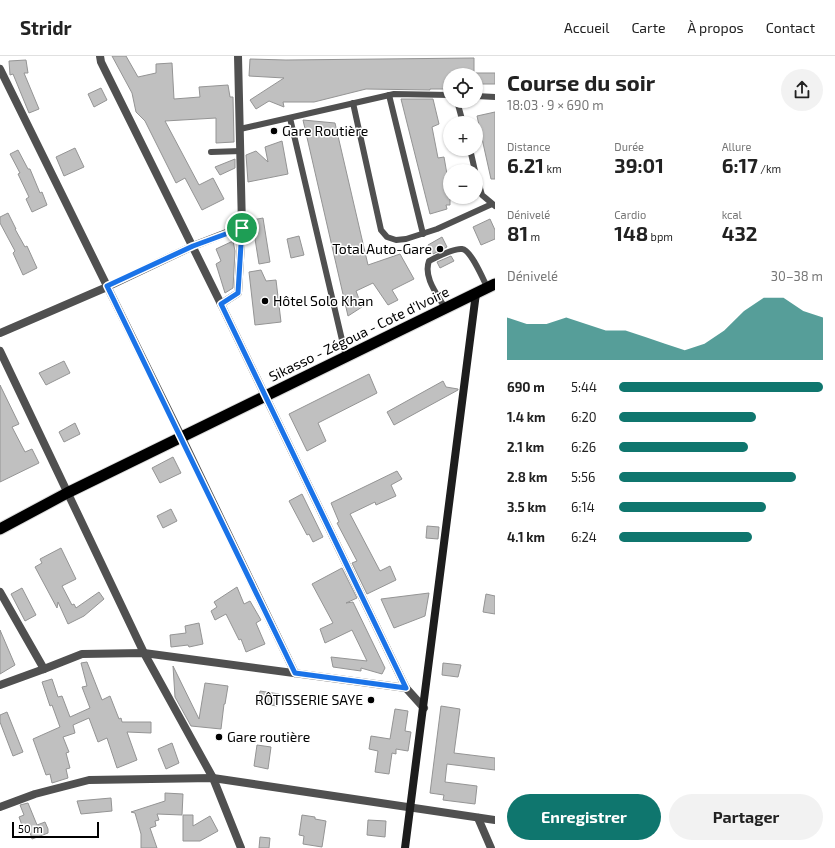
<!DOCTYPE html>
<html lang="fr">
<meta charset="utf-8">
<style>
body{margin:0;font-family:"Exo 2",sans-serif;background:#f2f2f2;color:#222;height:100vh;display:flex;flex-direction:column;font-size:15px;white-space:nowrap}
*{box-sizing:border-box;margin:0}
p{font-size:13px;color:#767676}
.icon{flex:none;width:22px;height:22px;fill:none;stroke:currentColor;stroke-width:2;stroke-linecap:round;stroke-linejoin:round}
.map{position:relative;flex:1;overflow:hidden}
.side{display:flex;flex-direction:column;background:#fff;width:340px}
.side>*{flex:none}
.fabs{position:absolute;left:443px;top:12px;display:grid;gap:8px}
.fabs a{display:grid;place-items:center;width:40px;height:40px;border-radius:50%;background:#fff;box-shadow:0 1px 3px #0004;font-size:20px}
.scale{position:absolute;left:12px;bottom:10px;width:87px;box-sizing:border-box;padding-left:4px;border:2px solid #000;border-top:0;font-size:11px;line-height:14px;white-space:nowrap;color:#000;-webkit-text-stroke:3px #fff;paint-order:stroke}
.pin{position:absolute;display:grid;place-items:center;width:34px;height:34px;color:#fff;margin:-17px;border:2px solid #fff;border-radius:50%;box-shadow:0 1px 4px #0007}
.round{display:grid;place-items:center;flex:none;width:42px;height:42px;border-radius:21px;background:#f2f2f2}
.head{display:flex;align-items:center;justify-content:space-between;height:68px;padding:0 12px}
h1{font-size:22px;font-weight:700;line-height:30px}
.metrics{display:grid;grid-template-columns:repeat(3,1fr);gap:6px;height:68px;padding:4px 12px}
.metrics div{display:grid;align-content:center}
.metrics b{font-size:20px;font-weight:700}
.metrics small{font-size:11px;font-weight:400}
.metrics p{font-size:11px}
.chart{height:112px;padding:8px 12px}
.chart p{display:flex;justify-content:space-between}
.chart svg{width:100%;height:72px;margin-top:4px;fill:#0f766e;opacity:.7}
.action{display:flex;gap:8px;margin-top:auto;padding:8px 12px}
.action a{flex:1;height:46px;border-radius:24px;background:#0f766e;color:#fff;font-size:16px;font-weight:700;line-height:46px;text-align:center}
.action a+a{background:#f2f2f2;color:#222}
ul{padding:0 12px;list-style:none;font-size:13px}
li{display:grid;grid-template-columns:64px 48px 1fr;align-items:center;height:30px}
li i{height:10px;border-radius:5px;background:#0f766e}
header{display:flex;align-items:center;gap:24px;box-sizing:border-box;height:56px;padding:0 20px;background:#fff;border-bottom:1px solid #e0e0e0}
header strong{font-size:19px}
nav{display:flex;gap:22px;margin-inline-start:auto;font-size:14px}
main{display:flex;flex:1;min-height:0}
.map>svg:first-child{display:block}
.building{fill:#c0c0c0;stroke:#949494}
.lines{fill:none;stroke-linecap:round;stroke-linejoin:round}
.trunk-casing{stroke:#dbdbdb;stroke-width:13}
.service{stroke:#505050;stroke-width:6}
.minor{stroke:#505050;stroke-width:8}
.tertiary{stroke:#505050;stroke-width:8}
.secondary{stroke:#1d1d1d;stroke-width:8}
.trunk{stroke:#000;stroke-width:11}
.route-casing{stroke:#fff;stroke-width:8}
.route{stroke:#1a73e8;stroke-width:5}
.poi-dot{fill:#000;stroke:#fff;stroke-width:1.5}
.labels{text-anchor:middle;stroke-width:3;stroke-linejoin:round;paint-order:stroke}
.poi-label{font-size:14px;fill:#000;stroke:#fff;text-anchor:start}
.street-label{font-size:14px;fill:#000;stroke:#fff}
</style>
<header>
<strong>Stridr</strong>
<nav><a>Accueil</a><a>Carte</a><a>À propos</a><a>Contact</a></nav>
</header>
<main>
<div class="map">
<svg width="495" height="792" viewBox="0 0 495 792">
<rect width="100%" height="100%" fill="#fff"/>
<!-- building -->
<g class="building">
<polygon points="112,0 126,0 138,21 156,17 156,8 172,7 174,43 200,41 199,31 228,29 230,41 233,41 234,86 216,87 216,62 165,65 199,129 213,122 224,143 202,154 185,122 176,127 145,65 136,56 132,37"/>
<polygon points="474,2 474,19 450,19 450,29 446,29 446,33 430,33 430,34 366,33 314,46 283,46 284,51 269,45 256,53 250,44 284,22 249,20 250,3 286,4"/>
<polygon points="26,4 28,17 24,17 39,53 29,57 13,18 10,19 9,5"/>
<rect x="476" y="17" width="19" height="11"/>
<polygon points="101,32 107,44 94,51 88,38"/>
<polygon points="401,43 433,43 439,68 432,71 438,102 444,101 448,124 450,124 450,149 446,149 447,153 430,158"/>
<polygon points="495,56 495,123 491,123 477,60"/>
<polygon points="303,64 335,67 368,209 400,198 414,223 392,234 398,244 388,249 373,227 356,235 362,251 348,260"/>
<polygon points="282,85 288,118 248,126 246,99 256,95 268,106 265,91"/>
<polygon points="75,92 84,111 64,120 56,101"/>
<polygon points="18,94 28,113 30,113 40,137 42,136 47,149 32,156 26,143 29,141 18,118 20,117 10,98"/>
<polygon points="235,103 235,112 220,119 215,111"/>
<polygon points="8,157 16,173 15,173 25,191 27,190 37,212 23,219 13,197 15,195 0,167 0,161"/>
<polygon points="263,162 270,206 259,208 252,164"/>
<polygon points="490,163 495,174 495,183 481,189 473,171"/>
<polygon points="299,180 304,199 291,202 287,183"/>
<polygon points="442,181 447,191 433,198 428,189"/>
<polygon points="233,185 235,195 233,232 225,237 216,208 221,205 216,193"/>
<polygon points="451,200 454,205 440,212 437,206"/>
<polygon points="261,214 266,225 276,224 281,266 255,269 249,216"/>
<polygon points="64,305 70,317 46,329 39,317"/>
<polygon points="369,318 377,337 318,367 326,385 307,395 289,358"/>
<polygon points="443,325 446,331 458,333 458,334 394,369 387,356"/>
<polygon points="0,329 19,368 12,371 25,396 32,393 39,407 0,426"/>
<polygon points="75,367 80,378 64,386 59,376"/>
<polygon points="173,401 181,417 160,427 152,412"/>
<polygon points="397,415 402,423 391,429 396,440 376,449 375,446 350,458 380,515 390,510 396,524 367,538 352,507 357,505 337,467 339,466 331,447"/>
<polygon points="302,438 323,481 313,486 309,478 307,479 289,445"/>
<polygon points="171,453 177,465 163,472 157,460"/>
<polygon points="427,470 439,471 438,483 426,482"/>
<polygon points="61,492 76,523 62,530 72,549 74,548 76,552 99,536 104,543 84,560 68,568 58,546 57,552 35,511 42,507 40,503"/>
<polygon points="342,512 357,542 346,547 353,546 385,612 382,618 361,612 361,615 333,611 331,601 367,605 352,574 325,587 320,573 333,567 312,528"/>
<polygon points="237,531 244,548 250,545 261,564 256,567 265,588 246,596 241,583 239,584 226,558 215,564 211,555 217,551 214,546"/>
<polygon points="22,532 36,559 25,565 11,538"/>
<polygon points="429,537 425,560 394,572 381,543"/>
<polygon points="486,538 495,540 495,558 483,556"/>
<polygon points="199,567 203,588 189,591 188,589 171,591 170,579 186,577 185,570"/>
<polygon points="0,574 15,609 0,618"/>
<polygon points="87,606 102,644 110,640 119,663 121,662 122,666 151,666 151,677 127,676 137,704 117,712 107,682 98,686 89,662 73,669 75,677 63,681 69,696 66,697 70,712 66,713 68,722 52,727 50,718 46,719 33,683 60,671 52,649 50,650 42,626 52,623 58,641 62,640 70,661 90,652 82,631 87,630 81,607"/>
<polygon points="443,607 461,609 458,621 442,619"/>
<polygon points="173,610 199,663 205,627 228,630 225,648 224,648 221,673 191,670 175,641"/>
<polygon points="260,635 279,638 277,650 258,647"/>
<polygon points="441,650 460,653 454,697 495,702 495,714 447,708 445,726 477,730 475,748 443,744 444,739 430,737"/>
<polygon points="395,653 408,655 405,675 411,676 408,695 396,693 396,698 392,697 389,718 375,716 378,695 369,693 371,680 390,683"/>
<polygon points="7,656 23,696 13,700 0,666 0,659"/>
<polygon points="172,687 179,707 166,713 158,693"/>
<polygon points="257,689 271,691 268,713 254,710"/>
<polygon points="165,737 183,738 182,759 157,758 159,764 155,765 156,770 150,772 157,792 141,792 141,778 135,757 131,756 165,745"/>
<polygon points="111,742 112,755 81,758 77,745"/>
<polygon points="28,747 37,769 45,766 48,773 48,777 32,783 28,770 23,772 19,761 24,759 20,749"/>
<polygon points="183,759 193,759 193,770 210,760 218,775 200,785 183,785"/>
<polygon points="302,759 315,761 315,763 326,765 322,791 303,788 304,780 299,779"/>
<polygon points="368,764 386,765 385,781 367,779"/>
<polygon points="260,781 270,782 269,792 259,792"/>
</g>
<g class="lines">
<!-- trunk casing -->
<g class="trunk-casing">
<polyline id="trunk" points="0,473 67,437 495,228"/>
</g>
<!-- service -->
<g class="service">
<polyline points="389,39 423,178"/>
<polyline points="476,40 495,41"/>
<polyline points="457,45 463,67"/>
<polyline points="353,47 381,174 387,181 396,184 406,183 437,173 492,148"/>
<polyline points="290,62 346,301"/>
<polyline points="240,73 394,38 450,39"/>
<polyline points="470,93 475,115"/>
<polyline points="211,96 241,95"/>
<polyline points="476,118 482,139 495,150"/>
<path d="M445,252C437,238 423,221 429,205C437,201 453,192 462,193C471,194 483,223 487,231"/>
</g>
<!-- minor -->
<g class="minor">
<polyline points="0,13 182,382 295,617"/>
<polyline points="221,248 238,237 242,171 238,0"/>
<polyline points="0,277 107,231 193,190 242,171"/>
<polyline points="0,295 144,597 213,722 241,792"/>
<polyline points="0,536 44,613"/>
<polyline points="0,629 44,613 82,598 144,597 406,632"/>
<polyline points="0,751 35,738 89,724 213,722 495,764"/>
<polyline points="478,762 491,792"/>
</g>
<!-- tertiary -->
<polyline class="tertiary" points="100,0 101,6 221,248 406,632 424,652"/>
<!-- secondary -->
<polyline class="secondary" points="405,792 476,237"/>
<!-- trunk -->
<use href="#trunk" class="trunk"/>
</g>
<g class="lines">
<!-- route casing -->
<g class="route-casing">
<polygon id="route" points="242,172 238,237 221,248 406,632 295,617 107,230 193,190"/>
</g>
<!-- route -->
<use href="#route" class="route"/>
</g>
<!-- markers -->
<g class="poi-dot">
<circle cx="274" cy="75" r="4"/>
<circle cx="440" cy="193" r="4"/>
<circle cx="265" cy="245" r="4"/>
<circle cx="371" cy="644" r="4"/>
<circle cx="219" cy="681" r="4"/>
</g>
<g class="labels">
<!-- poi labels -->
<g class="poi-label">
<text x="282" y="80">Gare Routière</text>
<text x="432" y="198" text-anchor="end">Total Auto-Gare</text>
<text x="273" y="250">Hôtel Solo Khan</text>
<text x="363" y="649" text-anchor="end">RÔTISSERIE SAYE</text>
<text x="227" y="686">Gare routière</text>
</g>
<!-- street labels -->
<g class="street-label">
<text transform="translate(359 278) rotate(-26)" y="5">Sikasso - Zégoua - Cote d'Ivoire</text>
</g>
</g>
</svg>
<div class="fabs">
<a><svg class="icon" aria-label="locate" viewBox="0 0 24 24"><circle cx="12" cy="12" r="6"/><path d="M12 2v4M12 18v4M2 12h4M18 12h4"/></svg></a>
<a>+</a>
<a>−</a>
</div>
<div class="scale">50 m</div>
<div class="pin" style="left:242px;top:172px;background:#1e9e55"><svg class="icon" aria-label="arrive" viewBox="0 0 24 24"><path d="M6 21V4h12l-3 4 3 4H6"/></svg></div>
</div>
<section class="side">
<div class="head"><div><h1>Course du soir</h1><p>18:03 · 9 × 690 m</p></div><a class="round"><svg class="icon" aria-label="share" viewBox="0 0 24 24"><path d="M12 15V3M7 8l5-5 5 5M5 13v7h14v-7"/></svg></a></div>
<div class="metrics">
<div><p>Distance</p><b>6.21<small> km</small></b></div>
<div><p>Durée</p><b>39:01</b></div>
<div><p>Allure</p><b>6:17<small> /km</small></b></div>
</div>
<div class="metrics">
<div><p>Dénivelé</p><b>81<small> m</small></b></div>
<div><p>Cardio</p><b>148<small> bpm</small></b></div>
<div><p>kcal</p><b>432</b></div>
</div>
<div class="chart"><p><span>Dénivelé</span>30–38 m</p>
<svg viewBox="0 0 160 44" preserveAspectRatio="none"><path d="M0 44V18L10 22L20 22L30 18L40 22L50 26L60 26L70 30L80 34L90 38L100 34L110 26L120 14L130 6L140 6L150 14L160 18V44z"/></svg>
</div>
<ul>
<li><b>690 m</b>5:44<i style="width:100%"></i></li>
<li><b>1.4 km</b>6:20<i style="width:67%"></i></li>
<li><b>2.1 km</b>6:26<i style="width:63%"></i></li>
<li><b>2.8 km</b>5:56<i style="width:87%"></i></li>
<li><b>3.5 km</b>6:14<i style="width:72%"></i></li>
<li><b>4.1 km</b>6:24<i style="width:65%"></i></li>
</ul>
<div class="action"><a>Enregistrer</a><a>Partager</a></div>
</section>
</main>
